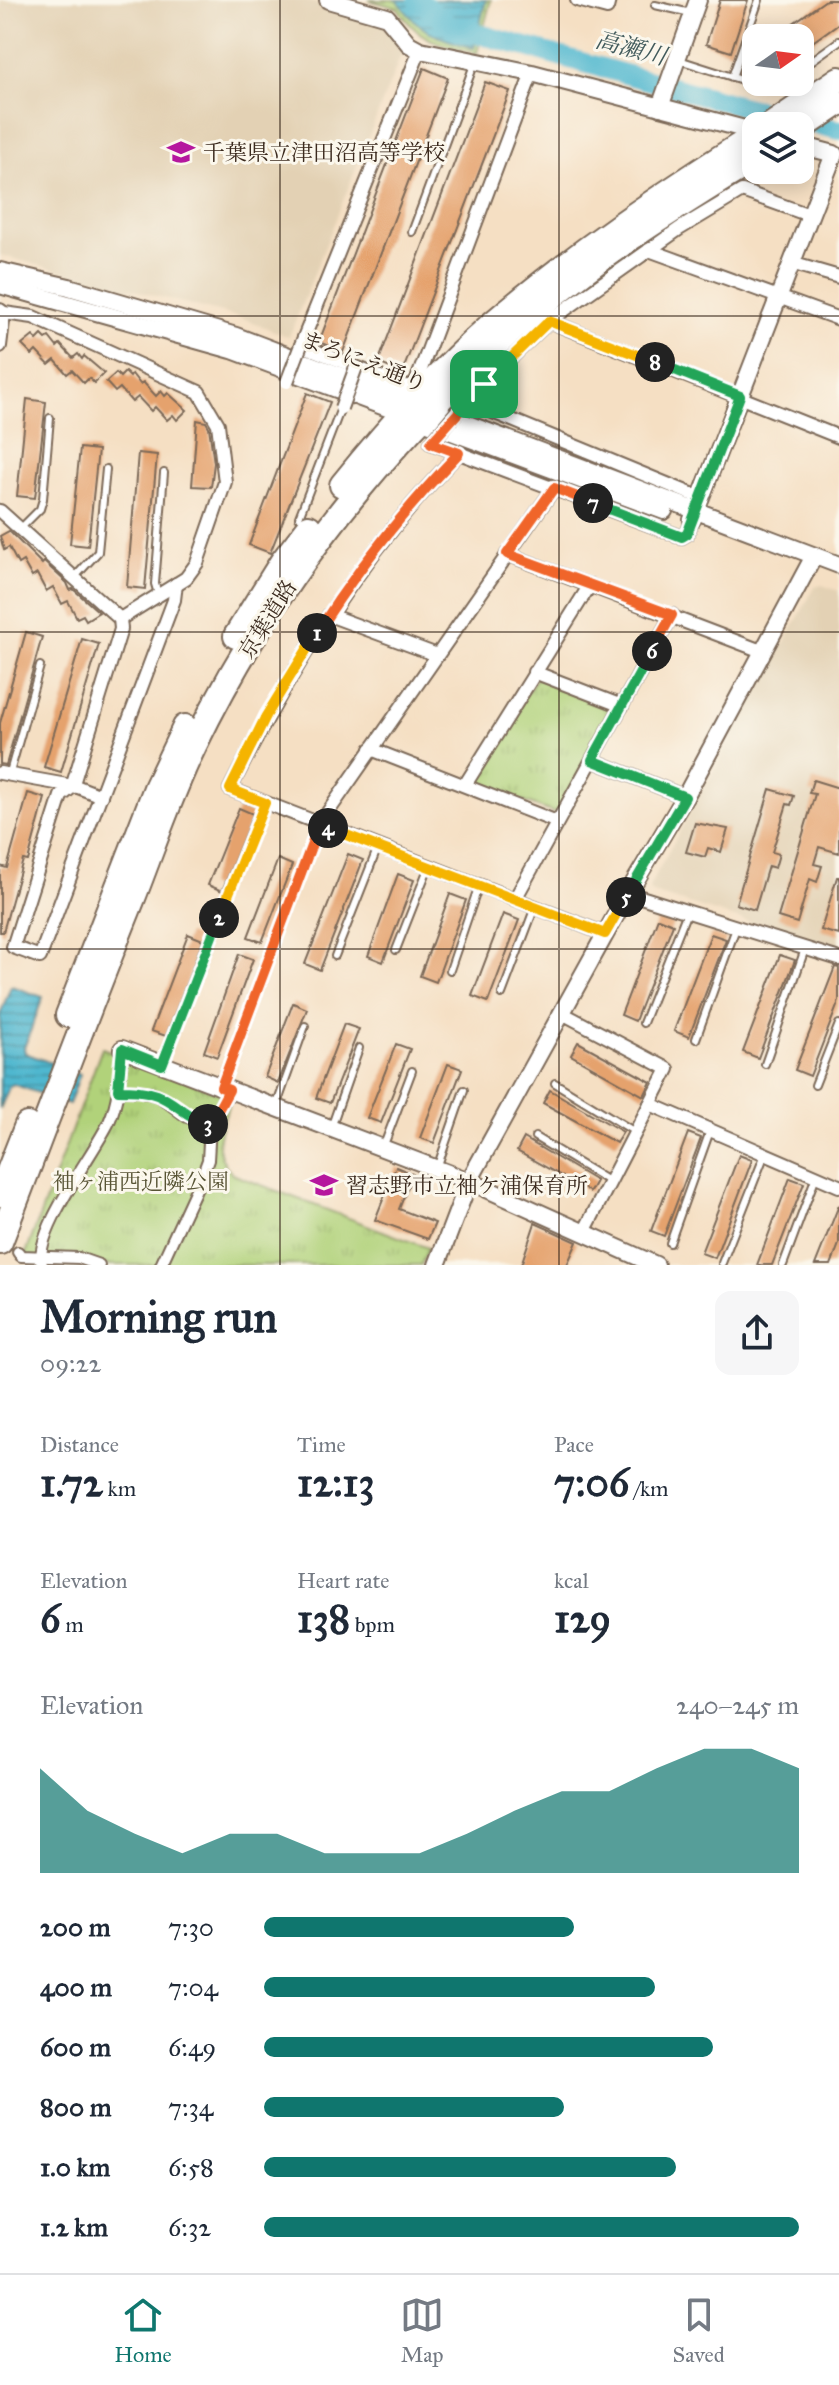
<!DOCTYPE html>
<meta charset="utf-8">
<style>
body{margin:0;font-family:"IM FELL Great Primer","Noto Serif JP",serif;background:#f6f6f7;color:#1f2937;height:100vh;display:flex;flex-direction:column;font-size:30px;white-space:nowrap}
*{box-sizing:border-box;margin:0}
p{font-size:26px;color:#747a83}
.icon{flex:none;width:44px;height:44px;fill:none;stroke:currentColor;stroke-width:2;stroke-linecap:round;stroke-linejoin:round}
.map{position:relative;height:1265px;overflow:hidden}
.details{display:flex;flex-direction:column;background:#fff;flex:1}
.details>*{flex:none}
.needle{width:52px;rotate:76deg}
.tools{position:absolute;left:742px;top:24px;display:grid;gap:16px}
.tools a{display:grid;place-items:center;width:72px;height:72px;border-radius:16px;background:#fff;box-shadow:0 4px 20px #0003;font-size:40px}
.pin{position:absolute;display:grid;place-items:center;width:68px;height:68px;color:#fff;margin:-34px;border-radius:16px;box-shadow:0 4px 12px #0006}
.km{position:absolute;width:40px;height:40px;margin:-20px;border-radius:50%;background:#222;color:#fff;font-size:22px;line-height:40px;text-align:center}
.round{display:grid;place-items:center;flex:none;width:84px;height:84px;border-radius:16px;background:#f6f6f7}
.summary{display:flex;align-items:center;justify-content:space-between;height:136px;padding:0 40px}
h1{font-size:44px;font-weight:700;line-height:60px}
.stats{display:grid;grid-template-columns:repeat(3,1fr);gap:12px;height:136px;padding:8px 40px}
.stats div{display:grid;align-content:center}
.stats b{font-size:40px;font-weight:700}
.stats small{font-size:22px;font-weight:400}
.stats p{font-size:22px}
.chart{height:224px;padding:16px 40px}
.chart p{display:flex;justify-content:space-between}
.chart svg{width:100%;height:144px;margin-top:8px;fill:#0f766e;opacity:.7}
ul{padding:0 40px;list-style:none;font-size:26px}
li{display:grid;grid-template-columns:128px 96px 1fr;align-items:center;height:60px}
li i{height:20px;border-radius:10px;background:#0f766e}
.tab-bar{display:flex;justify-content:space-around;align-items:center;height:112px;border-top:2px solid #e0e1e3;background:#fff;font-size:22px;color:#747a83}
.tab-bar a{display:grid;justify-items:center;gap:4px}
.tab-bar .selected{color:#0f766e}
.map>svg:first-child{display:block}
.built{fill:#e3d1b4}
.wetland{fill:url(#wetland-marsh);stroke:#767e4c;stroke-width:2}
.park{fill:url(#park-tufts);stroke:#767e4c;stroke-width:2}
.water{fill:url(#water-rules);stroke:#467076;stroke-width:2}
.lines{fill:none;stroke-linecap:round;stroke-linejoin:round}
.river{stroke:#50b7cf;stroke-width:20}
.building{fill:#e5a26d}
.service-casing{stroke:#7c6958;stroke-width:10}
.pedestrian-casing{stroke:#7c6958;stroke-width:14}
.minor-casing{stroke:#7c6958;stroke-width:16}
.tertiary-casing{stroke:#7c6958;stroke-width:20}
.motorway-casing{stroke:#7c6958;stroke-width:28}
.service{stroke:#fff;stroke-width:6}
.pedestrian{stroke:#fff;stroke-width:10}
.minor{stroke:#fff;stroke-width:12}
.tertiary{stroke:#fff;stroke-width:16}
.motorway{stroke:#fff;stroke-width:24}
.minor-bridge-casing{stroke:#7c6958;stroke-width:16;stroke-linecap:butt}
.minor-bridge{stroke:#fff;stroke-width:12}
.split-1-casing{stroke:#fff;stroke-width:16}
.split-2-casing{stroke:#fff;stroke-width:16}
.split-3-casing{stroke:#fff;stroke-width:16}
.split-4-casing{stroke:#fff;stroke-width:16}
.split-5-casing{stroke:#fff;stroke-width:16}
.split-6-casing{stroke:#fff;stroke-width:16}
.split-7-casing{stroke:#fff;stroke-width:16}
.split-8-casing{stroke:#fff;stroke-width:16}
.split-9-casing{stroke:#fff;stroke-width:16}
.split-1{stroke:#f0652b;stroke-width:10}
.split-2{stroke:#f5b400;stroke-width:10}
.split-3{stroke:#22a559;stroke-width:10}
.split-4{stroke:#f0652b;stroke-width:10}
.split-5{stroke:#f5b400;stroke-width:10}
.split-6{stroke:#22a559;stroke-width:10}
.split-7{stroke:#f0652b;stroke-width:10}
.split-8{stroke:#22a559;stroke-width:10}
.split-9{stroke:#f5b400;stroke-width:10}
.grid{fill:none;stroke:#3b2a1e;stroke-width:2;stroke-opacity:0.55}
.labels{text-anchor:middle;stroke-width:6;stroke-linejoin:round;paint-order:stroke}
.poi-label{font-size:22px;fill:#3b2a1e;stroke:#fbf7ec;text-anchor:start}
.street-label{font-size:22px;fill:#3b2a1e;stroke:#fbf7ec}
.park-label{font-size:22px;fill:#585435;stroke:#fbf7ec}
.water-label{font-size:24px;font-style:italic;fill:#425b5c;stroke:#fbf7ec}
</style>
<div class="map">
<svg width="839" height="1265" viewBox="0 0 839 1265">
<defs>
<pattern id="wetland-marsh" width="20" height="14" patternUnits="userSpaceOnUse" patternTransform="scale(2)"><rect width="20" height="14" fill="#b1d27a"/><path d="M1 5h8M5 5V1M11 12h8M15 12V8" fill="none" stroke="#99b469"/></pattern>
<pattern id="park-tufts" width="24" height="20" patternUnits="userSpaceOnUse" patternTransform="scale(2)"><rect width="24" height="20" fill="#b1d27a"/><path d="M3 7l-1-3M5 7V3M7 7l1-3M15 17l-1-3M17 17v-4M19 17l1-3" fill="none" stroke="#99b469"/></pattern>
<pattern id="water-rules" width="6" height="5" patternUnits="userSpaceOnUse" patternTransform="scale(2)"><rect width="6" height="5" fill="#50b7cf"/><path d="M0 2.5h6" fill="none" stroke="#4495a7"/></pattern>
</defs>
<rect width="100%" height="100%" fill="#fbf7ec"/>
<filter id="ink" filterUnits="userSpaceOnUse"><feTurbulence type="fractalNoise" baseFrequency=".0125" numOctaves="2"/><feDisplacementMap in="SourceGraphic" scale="16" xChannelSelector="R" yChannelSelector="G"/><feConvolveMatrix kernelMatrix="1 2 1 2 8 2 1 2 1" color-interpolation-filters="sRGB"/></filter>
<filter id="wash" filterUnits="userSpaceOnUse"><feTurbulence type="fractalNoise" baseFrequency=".006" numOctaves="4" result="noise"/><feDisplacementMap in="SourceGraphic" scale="32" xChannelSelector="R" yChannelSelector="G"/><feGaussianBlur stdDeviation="1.8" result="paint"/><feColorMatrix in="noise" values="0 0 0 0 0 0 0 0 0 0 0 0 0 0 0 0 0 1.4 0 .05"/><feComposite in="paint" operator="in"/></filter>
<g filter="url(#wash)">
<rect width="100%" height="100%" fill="#f5dfc3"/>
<!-- built -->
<g class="built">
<polygon points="0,0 302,0 382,21 403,50 289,337 245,319 0,255"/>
<polygon points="822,585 839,591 839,950 650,892 649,887 815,587"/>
</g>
<!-- wetland -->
<path class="wetland" d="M369,0H491L477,53C441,44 418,42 398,8Z"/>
<!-- park -->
<g class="park">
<polygon points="537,677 615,707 557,814 470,782"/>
<path d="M102,1048L231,1098C221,1131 208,1144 232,1174L428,1248L421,1265H40L24,1259Z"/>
</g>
<!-- water -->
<g class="water">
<path d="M394,0H486L474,48C436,37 421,34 398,1Z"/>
<polygon points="11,986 43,997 24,1048 25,1053 80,1074 69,1104 13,1084 9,1087 0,1109 0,1015"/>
</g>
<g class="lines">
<!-- river -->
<polyline class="river" points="418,0 450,26 741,106 839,130"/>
</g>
<g id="blocks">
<!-- building -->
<g class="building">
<polygon points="720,0 748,0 731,52 706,44"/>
<polygon points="826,0 839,0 839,23 800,51 800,38 772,38"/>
<polygon points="424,68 448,78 343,352 319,342"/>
<polygon points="485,82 510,91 402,373 378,363"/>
<polygon points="42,335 46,339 49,337 57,347 60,344 73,358 78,354 82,359 84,356 104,373 94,383 89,378 84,383 72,370 67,374 55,360 49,365 36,351 32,355 22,345 33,336 37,340"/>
<polygon points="125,372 130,377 132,374 140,384 143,382 156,396 161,391 165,396 168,393 187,410 177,420 173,415 167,420 155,407 151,411 138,397 132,402 120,388 115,392 106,382 116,373 120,377"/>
<polygon points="307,393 330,402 270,553 249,545"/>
<polygon points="27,399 46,402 35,498 17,496"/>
<polygon points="197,420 206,422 209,427 214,463 211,487 192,486"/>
<polygon points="80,448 98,450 88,546 70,544"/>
<polygon points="138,453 157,455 145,589 127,587"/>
<polygon points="9,531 42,564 44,562 67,583 70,590 73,589 99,612 86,620 83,615 77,618 68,601 62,604 53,587 46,591 37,574 32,577 23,561 18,564 9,547 4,550 0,536"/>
<polygon points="26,632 42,637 6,765 0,764 0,723"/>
<polygon points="82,639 99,644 61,772 44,767"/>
<polygon points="813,780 839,788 839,853 819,847 814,864 822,866 817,882 810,879 797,923 778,917 815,794 809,793"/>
<polygon points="770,789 794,796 791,805 787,804 772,852 779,854 775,868 768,866 755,910 736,904"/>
<polygon points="28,793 45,798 28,861 23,860 3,932 0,932 0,866 7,868"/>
<polygon points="239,808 253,814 222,891 208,885"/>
<polygon points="695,823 728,829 721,852 708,848 705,857 686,852"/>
<polygon points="348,854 363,860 320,970 305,964"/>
<polygon points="278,859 292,865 262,942 248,937"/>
<polygon points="398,874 414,880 383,962 368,956"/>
<polygon points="837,877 839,877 839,935 821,930"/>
<polygon points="450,894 466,900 436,982 420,976"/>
<polygon points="503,914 519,920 488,1002 472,996"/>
<polygon points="658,918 673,924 635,1021 621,1015"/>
<polygon points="188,934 203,940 166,1036 151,1031"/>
<polygon points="711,934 726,939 689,1037 674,1031"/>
<polygon points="239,954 253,959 217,1057 204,1052"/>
<polygon points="780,955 795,960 758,1058 743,1052"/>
<polygon points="835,967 839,968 839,1001 810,1076 795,1070"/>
<polygon points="293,1003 307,1009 278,1083 265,1077"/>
<polygon points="344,1024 359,1029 330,1103 316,1098"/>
<polygon points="578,1042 651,1082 644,1096 571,1055"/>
<polygon points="396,1044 410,1049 381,1123 367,1118"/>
<polygon points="448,1064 462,1069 434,1143 420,1138"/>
<polygon points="550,1090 623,1132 616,1143 543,1103"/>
<polygon points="688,1133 701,1138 664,1236 651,1231"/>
<polygon points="524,1138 596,1181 590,1192 517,1151"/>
<polygon points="739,1155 752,1160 715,1258 701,1253"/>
<polygon points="396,1167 413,1174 399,1209 435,1223 428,1239 375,1220"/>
<polygon points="790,1178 804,1183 772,1265 757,1265"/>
<polygon points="839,1205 839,1244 831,1265 815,1265"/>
<polygon points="535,1223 577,1242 567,1265 521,1265"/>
</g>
</g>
</g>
<g filter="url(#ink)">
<use href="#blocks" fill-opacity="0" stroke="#7c6958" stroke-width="2"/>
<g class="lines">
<!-- service casing -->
<g class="service-casing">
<g id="service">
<polyline points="655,5 691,13"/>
<polyline points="679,60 767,88 773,88 782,82"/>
<polyline points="800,69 839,41"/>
<polyline points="732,77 759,0"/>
<polyline points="412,232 475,62"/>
<polyline points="299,517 341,408"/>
<polyline points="20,529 40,509 43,499 50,418"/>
<polyline points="74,578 98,552 106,469"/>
<polyline points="158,594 155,584 164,473"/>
<polyline points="9,776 40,666"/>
<polyline points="396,950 429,866"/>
<polyline points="335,956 378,847"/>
<polyline points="450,970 479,885"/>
<polyline points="502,994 535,907"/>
<polyline points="643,1023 687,912"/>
<polyline points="696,1039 736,928"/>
<polyline points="162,1064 265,803"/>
<polyline points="765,1064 805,949"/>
<polyline points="555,1083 635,1132"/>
<polyline points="223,1084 319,825"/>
<polyline points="815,1085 839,1024"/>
<polyline points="277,1104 305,1026"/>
<polyline points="332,1125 359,1048"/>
<polyline points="535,1137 610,1182"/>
<polyline points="384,1145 412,1071"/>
<polyline points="438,1165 464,1090"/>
<polyline points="670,1243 710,1131"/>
<polyline points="722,1263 765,1154"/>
<polyline points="783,1265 816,1176"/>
</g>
</g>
<!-- pedestrian casing -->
<g class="pedestrian-casing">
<g id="pedestrian">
<polyline points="118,1090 141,1091 159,1096 187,1117 210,1125"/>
<polyline points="18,1252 21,1256 79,1258 99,1265"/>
<path d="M42,1265C33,1232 94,1154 109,1122C119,1100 120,1074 122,1049"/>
<polyline points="161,1265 202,1176 208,1160 210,1125 229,1090"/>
</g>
</g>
<!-- minor casing -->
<g class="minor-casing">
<g id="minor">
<polyline points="577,0 607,8 609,0"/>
<polyline points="420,50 301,345 405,387 415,385 532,73"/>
<polyline points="649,250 839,319"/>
<polyline points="791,263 839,277"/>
<polyline points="0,310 4,313 33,317 199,392 218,424 225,482 197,563 186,578 120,619"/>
<polyline points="549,321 839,437"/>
<polyline points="0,346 4,313"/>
<polyline points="431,443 459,453"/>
<polyline points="701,498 466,401 549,321 679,229 742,191 809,215"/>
<polyline points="0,511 120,619 121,629 72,787 61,796 13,947 40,957 174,600 176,584"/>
<polyline points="507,554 764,652"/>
<polyline points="329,615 437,655"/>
<polyline points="534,672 622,706"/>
<polyline points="371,749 557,822"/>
<polyline points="592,760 685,797"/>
<polyline points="0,773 78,787 101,796"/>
<polyline points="465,785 590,585"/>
<polyline points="319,825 554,488"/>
<polyline points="628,893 839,959"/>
<polyline points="515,899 672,615"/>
<path d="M605,934L230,789C291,667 364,551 459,453L682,537L687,534L692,521"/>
<polyline points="562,1013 668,1069 584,1232"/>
<polyline points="650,1104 839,1186"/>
</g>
</g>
<!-- tertiary casing -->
<g class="tertiary-casing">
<g id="tertiary">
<polyline points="328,0 387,17 409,44 420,50 532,73 756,132"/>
<polyline points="660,107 698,0"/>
<polyline points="0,271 69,287 236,336 839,565"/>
<polyline points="0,285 232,350 664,511"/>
<polyline points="692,520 834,154 800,145"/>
<polyline points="122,1049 469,1181 656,1265"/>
<polyline points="437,1265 469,1181 628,893 685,797 814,556"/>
</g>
</g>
<!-- motorway casing -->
<g class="motorway-casing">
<g id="motorway">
<polyline points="770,126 839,79"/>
<polyline points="800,129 839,103"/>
<path d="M342,485C388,428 437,373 492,324C575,253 664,193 756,135"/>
<polyline points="236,636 282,562 309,527"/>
<polyline points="68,1015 156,788 185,727"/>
<polyline points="0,1194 27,1125"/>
<path d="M0,1242C44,1127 87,1012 133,898C153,847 170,795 194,746C282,563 416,404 574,279C632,234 694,197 756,158"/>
</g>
</g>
<!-- service -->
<use href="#service" class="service"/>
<!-- pedestrian -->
<use href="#pedestrian" class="pedestrian"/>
<!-- minor -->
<use href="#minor" class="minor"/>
<!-- tertiary -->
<use href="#tertiary" class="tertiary"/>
<!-- motorway -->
<use href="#motorway" class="motorway"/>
<!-- minor-bridge casing -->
<g class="minor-bridge-casing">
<g id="minor-bridge">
<polyline points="287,382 301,345"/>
<polyline points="341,408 356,367"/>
<polyline points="431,443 466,401"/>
</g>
</g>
<!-- minor-bridge -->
<use href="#minor-bridge" class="minor-bridge"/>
</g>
</g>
<g class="lines" filter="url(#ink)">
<!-- split-1 casing -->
<g class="split-1-casing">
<path id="split-1" d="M317,633C357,569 407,507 459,453L431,443L484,384"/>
</g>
<!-- split-2 casing -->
<g class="split-2-casing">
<polyline id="split-2" points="219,918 265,803 230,789 266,716 317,633"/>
</g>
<!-- split-3 casing -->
<g class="split-3-casing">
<path id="split-3" d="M208,1124C185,1117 176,1102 157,1095C144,1090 131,1090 118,1090L122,1049L162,1065L219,918"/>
</g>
<!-- split-4 casing -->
<g class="split-4-casing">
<polyline id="split-4" points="208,1124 210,1125 229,1090 221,1087 319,825 328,828"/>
</g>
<!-- split-5 casing -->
<g class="split-5-casing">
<polyline id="split-5" points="328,828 605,934 626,897"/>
</g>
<!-- split-6 casing -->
<g class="split-6-casing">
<polyline id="split-6" points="626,897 685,797 592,760 652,651"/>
</g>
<!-- split-7 casing -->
<g class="split-7-casing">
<polyline id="split-7" points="593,503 554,488 507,554 672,615 652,651"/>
</g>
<!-- split-8 casing -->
<g class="split-8-casing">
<polyline id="split-8" points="593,503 682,537 687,534 740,396 655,362"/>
</g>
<!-- split-9 casing -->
<g class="split-9-casing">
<polyline id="split-9" points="484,384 549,321 655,362"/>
</g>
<!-- split-1 -->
<use href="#split-1" class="split-1"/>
<!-- split-2 -->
<use href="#split-2" class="split-2"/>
<!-- split-3 -->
<use href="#split-3" class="split-3"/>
<!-- split-4 -->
<use href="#split-4" class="split-4"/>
<!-- split-5 -->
<use href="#split-5" class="split-5"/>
<!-- split-6 -->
<use href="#split-6" class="split-6"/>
<!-- split-7 -->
<use href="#split-7" class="split-7"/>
<!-- split-8 -->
<use href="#split-8" class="split-8"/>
<!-- split-9 -->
<use href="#split-9" class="split-9"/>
</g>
<!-- grid -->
<path class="grid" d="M280,0V1265M559,0V1265M0,316H839M0,632H839M0,949H839"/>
<!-- icons -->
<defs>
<g id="school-bare" transform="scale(2.16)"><path d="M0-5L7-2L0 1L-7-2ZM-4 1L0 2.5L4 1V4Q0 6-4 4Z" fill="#b5179e" stroke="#fbf7ec" stroke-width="2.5" paint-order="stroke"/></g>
</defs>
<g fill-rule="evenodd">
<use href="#school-bare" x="181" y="152"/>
<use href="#school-bare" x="324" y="1185"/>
</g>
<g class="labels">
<!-- poi labels -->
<g class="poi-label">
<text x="203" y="160">千葉県立津田沼高等学校</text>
<text x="346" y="1193">習志野市立袖ケ浦保育所</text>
</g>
<!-- street labels -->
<g class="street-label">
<text transform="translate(364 361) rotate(21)" y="8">まろにえ通り</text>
<text transform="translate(267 619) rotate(-58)" y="8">京葉道路</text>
</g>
<!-- park labels -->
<g class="park-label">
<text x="141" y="1189">袖ヶ浦西近隣公園</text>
</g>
<!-- water labels -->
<g class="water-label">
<text transform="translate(631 48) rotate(15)" y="8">高瀬川</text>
</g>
</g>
</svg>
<div class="tools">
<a><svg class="needle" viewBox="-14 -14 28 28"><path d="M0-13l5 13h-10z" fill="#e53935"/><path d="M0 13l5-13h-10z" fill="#747a83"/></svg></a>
<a><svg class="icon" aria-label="layers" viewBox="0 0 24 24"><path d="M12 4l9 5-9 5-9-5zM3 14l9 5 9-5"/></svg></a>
</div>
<div class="pin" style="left:484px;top:384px;background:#1e9e55"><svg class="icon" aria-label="arrive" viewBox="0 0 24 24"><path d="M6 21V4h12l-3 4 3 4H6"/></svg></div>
<b class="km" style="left:317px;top:633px">1</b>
<b class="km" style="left:219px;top:918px">2</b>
<b class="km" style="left:208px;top:1124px">3</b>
<b class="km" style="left:328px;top:828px">4</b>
<b class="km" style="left:626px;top:897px">5</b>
<b class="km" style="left:652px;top:651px">6</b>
<b class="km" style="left:593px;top:503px">7</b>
<b class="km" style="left:655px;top:362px">8</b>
</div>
<section class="details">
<div class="summary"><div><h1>Morning run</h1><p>09:22</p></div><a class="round"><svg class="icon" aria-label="share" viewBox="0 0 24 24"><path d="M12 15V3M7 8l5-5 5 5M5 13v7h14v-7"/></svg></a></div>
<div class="stats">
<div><p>Distance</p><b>1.72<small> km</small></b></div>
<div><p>Time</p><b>12:13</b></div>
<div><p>Pace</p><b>7:06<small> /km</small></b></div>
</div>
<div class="stats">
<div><p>Elevation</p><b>6<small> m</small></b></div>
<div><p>Heart rate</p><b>138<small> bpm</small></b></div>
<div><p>kcal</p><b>129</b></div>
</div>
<div class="chart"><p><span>Elevation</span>240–245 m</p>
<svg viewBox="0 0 160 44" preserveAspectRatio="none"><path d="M0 44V12L10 25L20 32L30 38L40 32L50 32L60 38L70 38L80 38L90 32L100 25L110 19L120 19L130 12L140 6L150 6L160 12V44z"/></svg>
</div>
<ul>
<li><b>200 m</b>7:30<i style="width:58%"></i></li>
<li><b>400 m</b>7:04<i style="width:73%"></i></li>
<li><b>600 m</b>6:49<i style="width:84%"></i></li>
<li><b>800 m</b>7:34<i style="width:56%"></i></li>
<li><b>1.0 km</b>6:58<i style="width:77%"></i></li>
<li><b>1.2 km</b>6:32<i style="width:100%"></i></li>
</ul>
</section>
<nav class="tab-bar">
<a class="selected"><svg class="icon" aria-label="home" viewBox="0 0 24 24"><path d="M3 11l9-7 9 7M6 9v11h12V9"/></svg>Home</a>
<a><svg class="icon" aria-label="map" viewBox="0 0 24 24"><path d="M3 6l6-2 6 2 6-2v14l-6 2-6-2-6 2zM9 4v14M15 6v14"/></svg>Map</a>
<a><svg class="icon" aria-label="saved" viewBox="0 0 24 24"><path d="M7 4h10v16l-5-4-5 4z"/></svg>Saved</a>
</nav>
